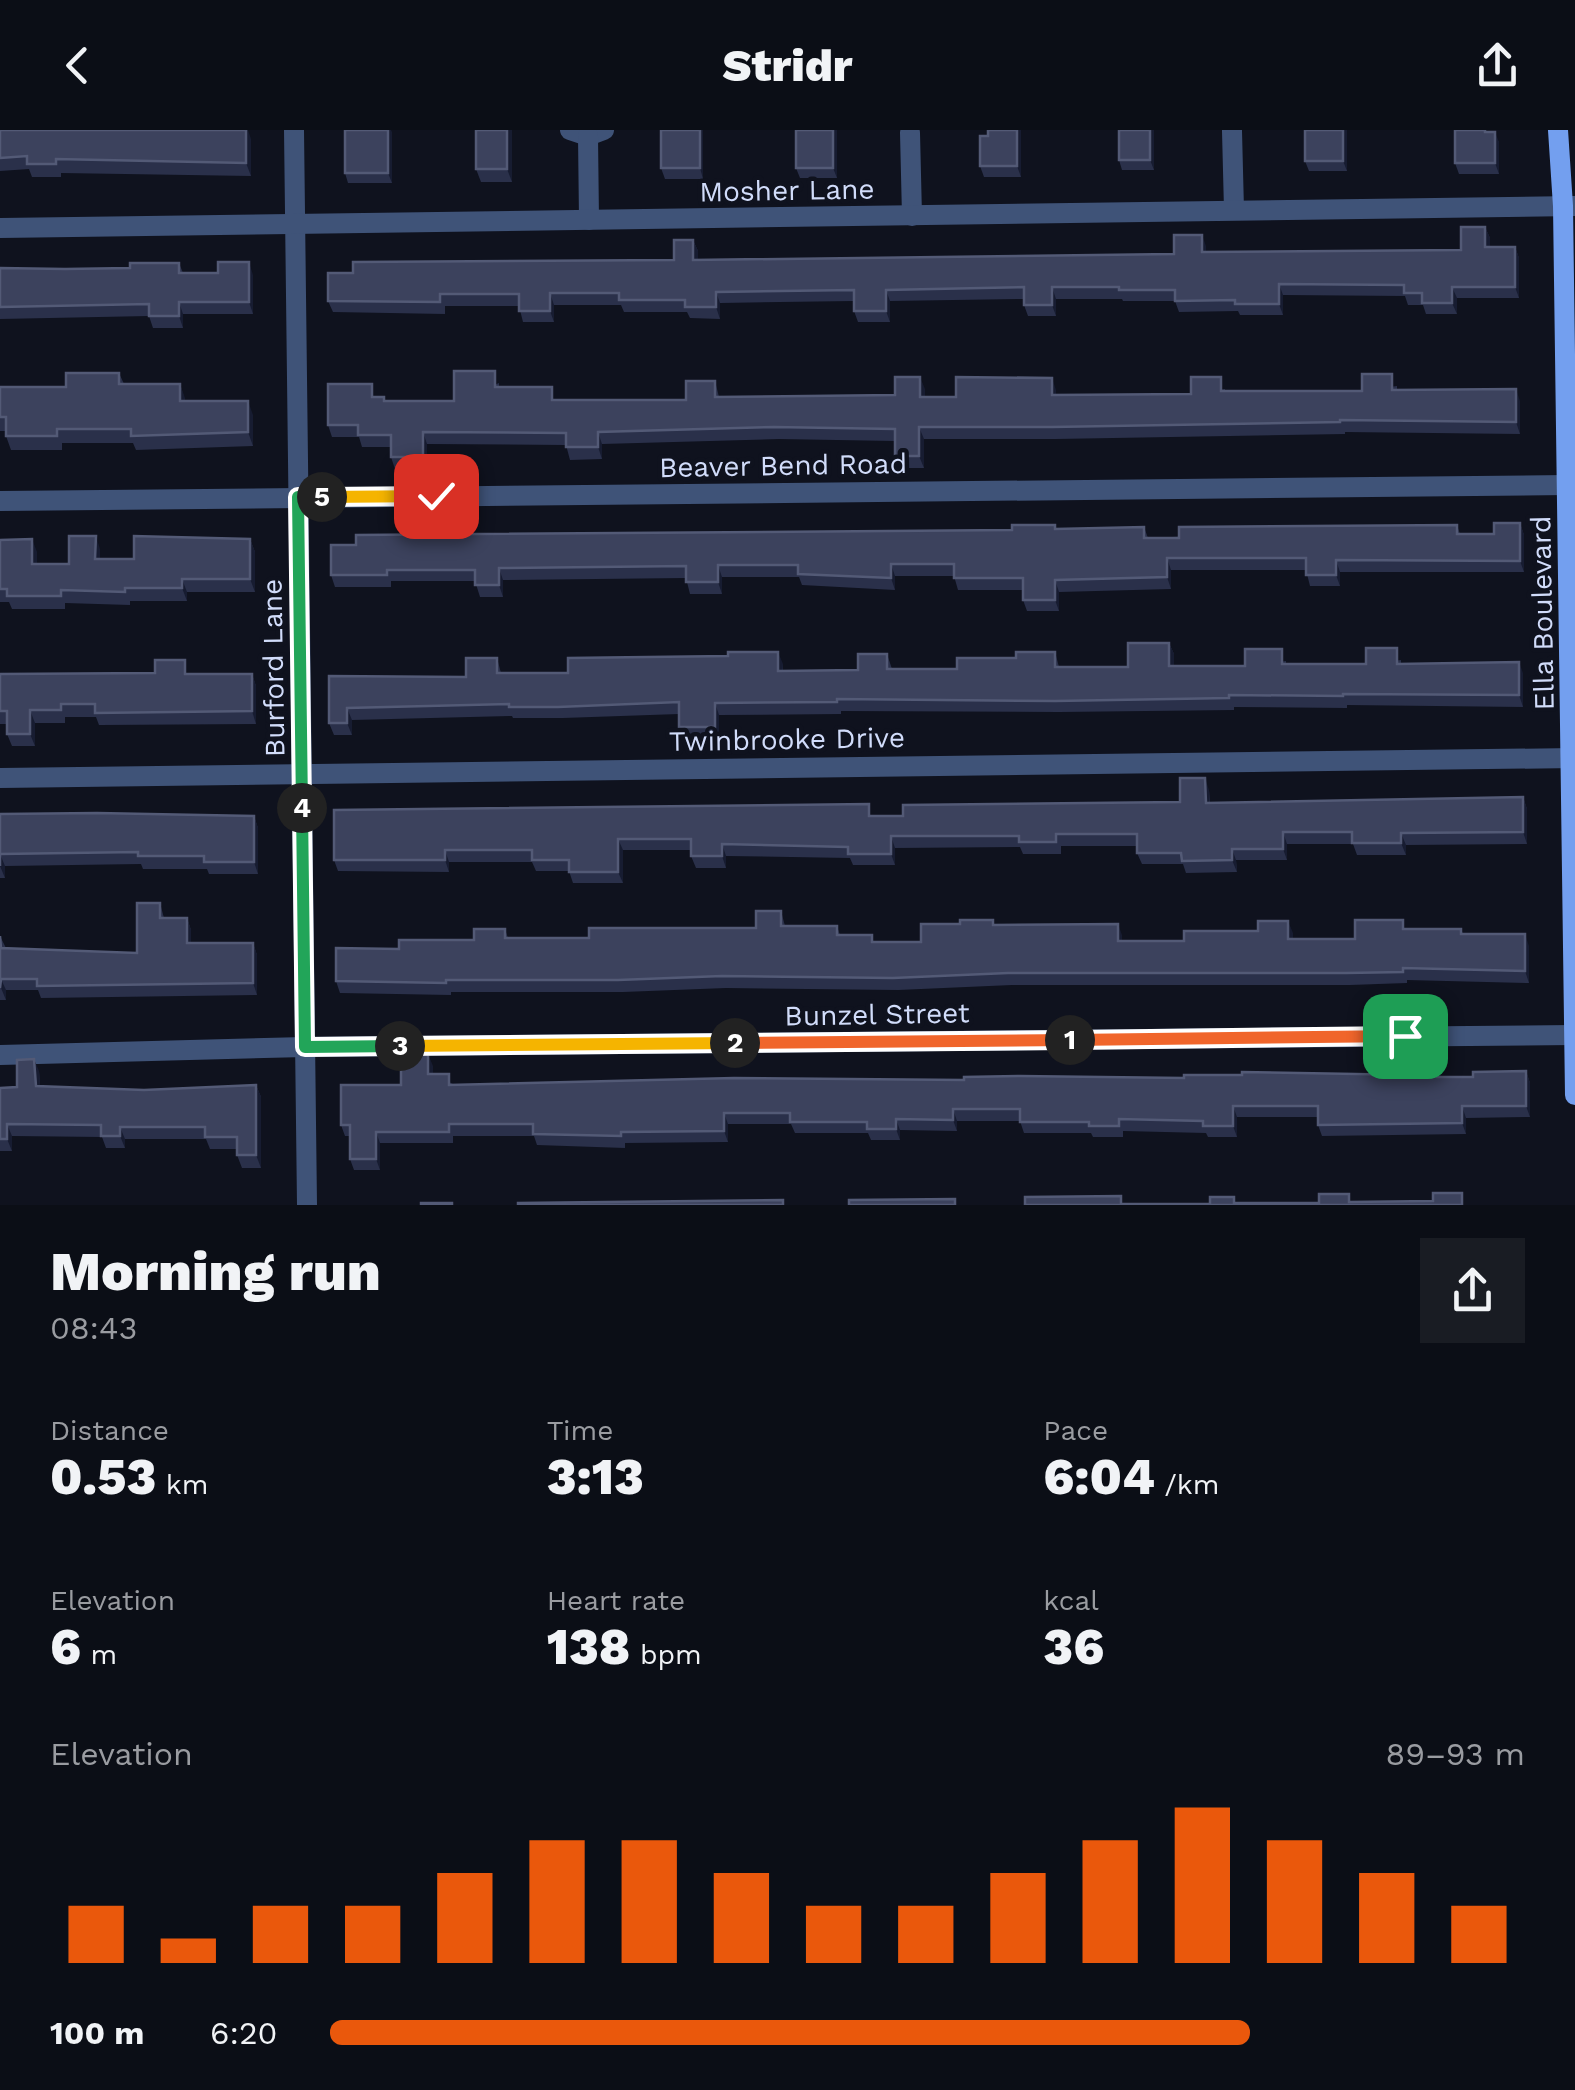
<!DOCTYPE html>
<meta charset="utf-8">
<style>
body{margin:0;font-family:"Work Sans",sans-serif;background:#191c23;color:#f1f3f6;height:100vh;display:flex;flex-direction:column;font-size:38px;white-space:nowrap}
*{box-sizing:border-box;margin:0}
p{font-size:32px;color:#9a9ca1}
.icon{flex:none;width:55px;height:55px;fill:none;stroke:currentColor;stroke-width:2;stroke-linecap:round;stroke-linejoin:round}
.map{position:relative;height:1075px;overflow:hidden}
.panel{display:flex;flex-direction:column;background:#0b0e16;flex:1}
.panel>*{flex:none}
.pin{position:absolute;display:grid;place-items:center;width:85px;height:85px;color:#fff;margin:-42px;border-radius:20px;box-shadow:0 5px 15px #0006}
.km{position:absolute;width:50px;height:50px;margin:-25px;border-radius:50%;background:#222;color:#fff;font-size:28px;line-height:50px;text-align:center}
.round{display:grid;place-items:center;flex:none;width:105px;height:105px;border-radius:0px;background:#191c23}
.overview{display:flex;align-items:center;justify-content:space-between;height:170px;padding:0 50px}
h1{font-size:55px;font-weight:800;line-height:75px}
.metrics{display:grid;grid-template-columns:repeat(3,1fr);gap:15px;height:170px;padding:10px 50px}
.metrics div{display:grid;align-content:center}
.metrics b{font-size:50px;font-weight:800}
.metrics small{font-size:28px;font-weight:400}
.metrics p{font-size:28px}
.chart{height:280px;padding:20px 50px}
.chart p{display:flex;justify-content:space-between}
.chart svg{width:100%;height:180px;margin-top:10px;stroke:#ea580c;stroke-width:6}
ul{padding:0 50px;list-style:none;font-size:32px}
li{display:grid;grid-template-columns:160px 120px 1fr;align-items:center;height:75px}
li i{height:25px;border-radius:12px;background:#ea580c}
header{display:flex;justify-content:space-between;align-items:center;height:130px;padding:0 50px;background:#0b0e16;font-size:45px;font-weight:800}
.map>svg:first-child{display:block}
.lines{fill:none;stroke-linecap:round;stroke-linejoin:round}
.street{stroke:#3f5378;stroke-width:20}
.secondary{stroke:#739fef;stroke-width:20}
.wall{fill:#2a304a}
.shaded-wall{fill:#171c31}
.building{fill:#3c425d;stroke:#535a76;stroke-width:2.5}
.split-1-casing{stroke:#fff;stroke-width:20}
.split-2-casing{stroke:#fff;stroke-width:20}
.split-3-casing{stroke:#fff;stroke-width:20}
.split-4-casing{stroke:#fff;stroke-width:20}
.split-5-casing{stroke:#fff;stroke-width:20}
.split-6-casing{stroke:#fff;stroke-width:20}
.split-1{stroke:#f0652b;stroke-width:12}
.split-2{stroke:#f0652b;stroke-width:12}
.split-3{stroke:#f5b400;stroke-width:12}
.split-4{stroke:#22a559;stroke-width:12}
.split-5{stroke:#22a559;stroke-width:12}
.split-6{stroke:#f5b400;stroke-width:12}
.labels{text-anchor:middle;stroke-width:9;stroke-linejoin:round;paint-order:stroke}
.street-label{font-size:28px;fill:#d1dcfa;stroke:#0f121e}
</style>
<header><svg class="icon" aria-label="back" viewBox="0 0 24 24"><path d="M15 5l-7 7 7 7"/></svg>Stridr<svg class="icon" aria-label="share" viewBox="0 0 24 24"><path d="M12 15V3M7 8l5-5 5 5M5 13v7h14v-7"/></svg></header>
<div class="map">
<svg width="1575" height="1075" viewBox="0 0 1575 1075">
<rect width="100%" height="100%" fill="#0f121e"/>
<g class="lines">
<!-- street -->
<g class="street">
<polyline points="294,0 307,1075"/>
<polyline points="570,0 588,6 604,0"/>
<polyline points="1232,1 1234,80"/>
<polyline points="910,3 912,86"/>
<polyline points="588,6 589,90"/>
<polyline points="0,98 1575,76"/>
<polyline points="0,371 1567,355"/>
<polyline points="0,648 1575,628"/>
<polyline points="0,925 305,917 1574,905"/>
</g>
<!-- secondary -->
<polyline class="secondary" points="1558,0 1563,76 1575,965"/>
</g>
<!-- wall -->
<g class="wall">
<polygon points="0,0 251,9 251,46 61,43 61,47 32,47 29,39 0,41"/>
<polygon points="345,0 391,0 392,53 348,53 345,43"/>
<polygon points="512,0 512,52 481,52 476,39"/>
<polygon points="703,0 703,49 665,49 661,38"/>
<polygon points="837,0 837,48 800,48 796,38"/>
<polygon points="1021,0 1021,47 984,47 980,36 988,6"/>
<polygon points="1154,0 1154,40 1122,40 1119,30"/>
<polygon points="1347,0 1347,41 1309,41 1305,31"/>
<polygon points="1489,2 1499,12 1499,44 1459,44 1455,33"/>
<polygon points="1485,97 1490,108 1490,117 1515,117 1519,128 1519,168 1457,168 1457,184 1426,184 1423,175 1408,175 1405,166 1283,165 1283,185 1240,185 1238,181 1179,182 1175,171 1123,171 1122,169 1056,169 1056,186 1028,186 1024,175 1024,169 890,171 890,192 858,192 854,181 854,171 720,173 720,189 690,188 687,182 624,182 621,175 554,175 554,192 523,192 519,176 445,176 445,184 333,182 328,171 353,143 674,130 693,110 698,121 698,130 1174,124 1206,116 1206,122 1461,120"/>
<polygon points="179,133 183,143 253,145 253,184 183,184 183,198 153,198 149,186 0,189 0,138 65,139 130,138"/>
<polygon points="119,243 124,254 180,254 185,271 253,285 253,316 136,320 133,313 62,313 62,320 11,320 6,306 6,301 0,301 0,257 66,257"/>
<polygon points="715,251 719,267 895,265 925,259 925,267 956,267 1056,260 1056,265 1191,264 1225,259 1225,261 1362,261 1397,256 1397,260 1520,271 1520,304 1345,302 1345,304 1056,309 924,309 924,338 899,338 895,326 895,311 779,309 602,314 602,329 570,330 566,315 427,314 427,339 395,339 391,327 391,317 362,317 359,307 332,307 328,295 376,266 376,267 384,267 385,271 454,271 499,253 499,257 557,270 686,270"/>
<polygon points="1520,393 1524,405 1524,442 1340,442 1340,456 1310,456 1306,440 1171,440 1171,459 1059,462 1059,481 1027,481 1023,470 1023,460 958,460 954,446 895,446 895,460 802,455 799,447 722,447 722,464 690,464 686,448 503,450 503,467 480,467 475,451 391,451 391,457 335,457 331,445 331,415 1012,400 1055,395 1056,399 1144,397 1148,408 1457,395 1460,404 1494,404"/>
<polygon points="250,409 255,422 255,462 187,462 187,471 130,471 130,475 65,473 65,479 12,479 9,472 0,472 0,410 37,422 37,434 69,434 100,419 100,429 134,429"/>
<polygon points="1169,513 1174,524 1174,536 1245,536 1286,531 1286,534 1366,534 1401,530 1401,534 1523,543 1523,577 1347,575 1347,578 1234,577 1234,580 1059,582 841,581 841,584 719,585 719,608 683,608 679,597 679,584 563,588 513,588 512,586 352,590 352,605 334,605 329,593 329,546 466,547 497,528 501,543 568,543 783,534 783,541 858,540 887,524 892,539 957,539 1016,528 1055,522 1059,537 1128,537"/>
<polygon points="252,544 256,556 256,594 99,595 96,587 65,587 65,593 35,593 35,616 12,616 7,604 7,594 0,594 0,545"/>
<polygon points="1209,660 1210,673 1523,667 1527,679 1527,714 1406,715 1406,725 1357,725 1353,714 1287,714 1287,730 1236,730 1237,742 1186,743 1183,734 1142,734 1137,723 1137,716 1061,716 1061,724 1023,724 1020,717 895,718 895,735 853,735 850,728 726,726 726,738 696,738 691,726 691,720 623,720 623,753 573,753 569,741 536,741 532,732 449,732 449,742 338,741 334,730 873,686 903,686 1180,672"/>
<polygon points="0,684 254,686 258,698 258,744 209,744 207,739 143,739 141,734 5,736 5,748 0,748"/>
<polygon points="160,773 164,788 187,788 191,800 191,813 253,813 257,825 257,865 41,868 38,860 6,860 6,870 0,870 0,806 6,818 137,823"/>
<polygon points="781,781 785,796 837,796 840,805 874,812 921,812 995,795 1122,805 1122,811 1184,811 1293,803 1293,809 1355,809 1406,799 1461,799 1463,804 1529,816 1529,853 1407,850 1407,853 1350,855 1012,855 898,860 726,858 623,862 451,862 451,865 340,863 336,851 399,819 474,810 505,799 508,808 589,808 756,798"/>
<polygon points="1437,918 1441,929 1441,947 1473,947 1526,941 1530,953 1530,987 1466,988 1466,1004 1322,1006 1318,995 1318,987 1237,987 1237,1007 1208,1007 1206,1003 1123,1001 1123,1007 1093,1007 1091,1003 1024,1003 1020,991 957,991 957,1001 900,1000 900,1010 871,1010 868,1003 795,1003 791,994 728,994 728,1012 625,1013 625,1018 537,1015 534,1006 453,1006 453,1013 380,1013 380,1040 354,1040 350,1029 350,1006 345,1006 341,995 433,936 433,944 453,954 1413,945"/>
<polygon points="39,941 40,956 144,960 256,955 261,967 261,1038 242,1038 237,1025 237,1019 210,1019 206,1009 125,1009 125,1018 106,1018 102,1007 12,1006 12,1021 0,1021 0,958 17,957"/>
</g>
<!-- shaded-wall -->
<g class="shaded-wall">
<polygon points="246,0 248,0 251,9 251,46 246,33"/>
<polygon points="388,0 391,0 392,2 392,53 388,43"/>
<polygon points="507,0 512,0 512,52 507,39"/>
<polygon points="700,0 703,0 703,49 700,38"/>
<polygon points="833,0 837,0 837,48 833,38"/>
<polygon points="1017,0 1021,0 1021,47 1017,36"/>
<polygon points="1150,0 1154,0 1154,40 1150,30"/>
<polygon points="1343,0 1347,0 1347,41 1343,31"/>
<polygon points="1495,2 1499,12 1499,44 1495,33"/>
<polygon points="1485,97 1490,108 1490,128 1485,117"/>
<polygon points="1202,105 1206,116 1206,133 1202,122"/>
<polygon points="693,110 698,121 698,141 693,130"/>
<polygon points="1515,117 1519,128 1519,168 1515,157"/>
<polygon points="249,132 253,145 253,184 249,172"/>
<polygon points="1279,154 1283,165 1283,185 1279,174"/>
<polygon points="1052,157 1056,169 1056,186 1052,175"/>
<polygon points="1452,157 1457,168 1457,184 1452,173"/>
<polygon points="886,160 890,171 890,192 886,181"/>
<polygon points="716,162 720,173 720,189 716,177"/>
<polygon points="550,163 554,175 554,192 550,181"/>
<polygon points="179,172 183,184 183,198 179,186"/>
<polygon points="920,247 925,259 925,279 920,267"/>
<polygon points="1052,248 1056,260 1056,277 1052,265"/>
<polygon points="180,254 185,268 185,285 180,271"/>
<polygon points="1516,259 1520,271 1520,304 1516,292"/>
<polygon points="248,271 253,285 253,316 248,302"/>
<polygon points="919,297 924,309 924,338 919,326"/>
<polygon points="423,302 427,314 427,339 423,327"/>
<polygon points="598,302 602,314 602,329 598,317"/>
<polygon points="1520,393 1524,405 1524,442 1520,431"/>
<polygon points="96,406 100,419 100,442 95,429"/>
<polygon points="32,409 37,422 37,448 32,434"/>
<polygon points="250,409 255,422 255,462 250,449"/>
<polygon points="1167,428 1171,440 1171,459 1167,447"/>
<polygon points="1336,430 1340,442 1340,456 1336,445"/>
<polygon points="891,434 895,446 895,460 891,448"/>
<polygon points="718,435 722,447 722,464 718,452"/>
<polygon points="499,438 503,450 503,467 499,455"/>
<polygon points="182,449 187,462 187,471 182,458"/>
<polygon points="1055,450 1059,462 1059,481 1055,470"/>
<polygon points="1169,513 1174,524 1174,548 1169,536"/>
<polygon points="778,522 783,534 782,553 778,541"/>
<polygon points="1519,532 1523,543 1523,577 1519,565"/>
<polygon points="252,544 256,556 256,594 252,581"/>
<polygon points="715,573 719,585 719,608 715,597"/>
<polygon points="347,578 352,590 352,605 347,593"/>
<polygon points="30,580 35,593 35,616 30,604"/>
<polygon points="1205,648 1209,660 1210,684 1206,673"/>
<polygon points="1523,667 1527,679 1527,714 1523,702"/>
<polygon points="254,686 258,698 258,744 254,732"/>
<polygon points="1283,702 1287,714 1287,730 1283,719"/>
<polygon points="1401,703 1406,715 1406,725 1401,713"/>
<polygon points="891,706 895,718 895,735 891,724"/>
<polygon points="618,709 623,720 623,753 618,742"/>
<polygon points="722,714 726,726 726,738 722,726"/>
<polygon points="1232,719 1236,730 1237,742 1232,730"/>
<polygon points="445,720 449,732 449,742 445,730"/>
<polygon points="0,724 5,736 5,748 0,736"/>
<polygon points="187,788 191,800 191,825 187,813"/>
<polygon points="1288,791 1293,803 1293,821 1288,809"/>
<polygon points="1118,794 1122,805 1122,823 1118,811"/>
<polygon points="1525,804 1529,816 1529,853 1525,841"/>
<polygon points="253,813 257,825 257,865 253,853"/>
<polygon points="1,849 6,860 6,870 1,858"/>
<polygon points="1437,918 1441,929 1441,958 1437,947"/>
<polygon points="428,924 433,936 433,956 428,944"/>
<polygon points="34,929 39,941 41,969 36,956"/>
<polygon points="1526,941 1530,953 1530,987 1526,976"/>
<polygon points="256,955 261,967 261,1038 256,1025"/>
<polygon points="1233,976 1237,987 1237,1007 1233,996"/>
<polygon points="1462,976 1466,988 1466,1004 1462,993"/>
<polygon points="953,979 957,991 957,1001 953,990"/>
<polygon points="724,983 728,994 728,1012 724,1001"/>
<polygon points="896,989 900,1000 900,1010 896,999"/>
<polygon points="7,994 12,1006 12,1021 7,1009"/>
<polygon points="120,997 125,1009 125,1018 120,1006"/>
<polygon points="376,1002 380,1013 380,1040 376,1029"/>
</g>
<!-- building -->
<g class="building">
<polygon points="0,0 246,0 246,33 56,29 56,34 27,34 27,26 0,28"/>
<rect x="345" y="0" width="43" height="43"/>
<rect x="476" y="0" width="31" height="39"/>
<rect x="661" y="0" width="39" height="38"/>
<rect x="796" y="0" width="37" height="38"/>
<polygon points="988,0 1017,0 1017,36 980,36 980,6 988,6"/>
<rect x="1119" y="0" width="31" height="30"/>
<rect x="1305" y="0" width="38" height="31"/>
<polygon points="1455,0 1485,0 1485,2 1495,2 1495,33 1455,33"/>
<polygon points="1461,97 1485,97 1485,117 1515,117 1515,157 1452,157 1452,173 1422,173 1422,163 1404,163 1404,155 1279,154 1279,174 1235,174 1235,170 1175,171 1175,160 1119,160 1119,157 1052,157 1052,175 1024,175 1024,157 886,160 886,181 854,181 854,160 716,162 716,177 685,177 685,170 619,170 619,163 550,163 550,181 519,181 519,164 440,164 440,172 328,171 328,143 353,143 353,132 674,130 674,110 693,110 693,130 1174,124 1174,105 1202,105 1202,122 1461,120"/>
<polygon points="218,132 249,132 249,172 179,172 179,186 149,186 149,174 0,177 0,138 65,139 130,138 130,133 179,133 179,143 218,143"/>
<polygon points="454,241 495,241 495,257 552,257 552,270 686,270 686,251 715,251 715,267 895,265 895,247 920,247 920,267 956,267 956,247 1052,248 1052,265 1191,264 1191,247 1221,247 1221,261 1362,261 1362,244 1392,244 1392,260 1516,259 1516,292 1340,290 1340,292 1052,297 919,297 919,326 895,326 895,299 774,297 598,302 598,317 566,317 566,303 423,302 423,327 391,327 391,305 358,305 358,295 328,295 328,254 372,254 372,267 384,267 384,271 454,271"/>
<polygon points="66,243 119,243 119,254 180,254 180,271 248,271 248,302 131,306 131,299 57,299 57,306 6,306 6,287 0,287 0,257 66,257"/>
<polygon points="1494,393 1520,393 1520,431 1336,430 1336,445 1306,445 1306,428 1167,428 1167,447 1055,450 1055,470 1023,470 1023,448 954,448 954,434 891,434 891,448 798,444 798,435 718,435 718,452 686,452 686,436 499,438 499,455 475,455 475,440 387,440 387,445 331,445 331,415 356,415 356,405 1012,400 1012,395 1055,395 1055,399 1144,397 1144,408 1179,408 1179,397 1457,395 1457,404 1494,404"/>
<polygon points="69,406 96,406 95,429 134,429 134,406 250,409 250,449 182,449 182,458 125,458 125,462 61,460 61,466 7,466 7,459 0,459 0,410 32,409 32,434 69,434"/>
<polygon points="1128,513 1169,513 1169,536 1245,536 1245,519 1282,519 1282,534 1366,534 1366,518 1397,518 1397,534 1519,532 1519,565 1343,564 1343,566 1229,565 1229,568 1055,571 837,569 837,572 715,573 715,597 679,597 679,572 558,577 509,577 509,574 347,578 347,593 329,593 329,546 466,547 466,528 497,528 497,543 568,543 568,528 728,526 728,522 778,522 778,541 858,540 858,524 887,524 887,539 957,539 957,528 1016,528 1016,522 1055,522 1055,537 1128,537"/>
<polygon points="155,530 185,530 185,544 252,544 252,581 95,583 95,574 61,574 61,580 30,580 30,604 7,604 7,581 0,581 0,544 155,543"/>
<polygon points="1180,648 1205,648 1206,673 1523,667 1523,702 1401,703 1401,713 1352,713 1352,702 1283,702 1283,719 1232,719 1232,730 1182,731 1181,723 1137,723 1137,704 1056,704 1056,712 1019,712 1019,706 891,706 891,724 848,724 848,717 722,714 722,726 691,726 691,709 618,709 618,742 569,742 569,730 532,730 532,720 445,720 445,730 334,730 334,680 869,674 869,686 903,686 903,675 1180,672"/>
<polygon points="97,683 254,686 254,732 204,732 204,726 138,726 138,722 0,724 0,736 0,684"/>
<polygon points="137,773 160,773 160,788 187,788 187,813 253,813 253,853 37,856 37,849 1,849 0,858 0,806 1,818 137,823"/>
<polygon points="756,781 781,781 781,796 837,796 837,805 872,805 872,812 921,812 921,794 960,794 960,790 993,790 993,795 1118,794 1118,811 1184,811 1184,801 1258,801 1258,791 1288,791 1288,809 1355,809 1355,790 1403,790 1403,799 1461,799 1461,804 1525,804 1525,841 1403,838 1403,842 1346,843 1008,843 893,848 722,846 618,850 446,850 446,853 336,851 336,818 399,819 399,810 474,810 474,799 505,799 505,808 589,808 589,798 756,798"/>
<polygon points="1413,918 1437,918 1437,947 1473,947 1473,942 1526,941 1526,976 1462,976 1462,993 1318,995 1318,976 1233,976 1233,996 1203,996 1203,991 1119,989 1119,996 1089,996 1089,992 1020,992 1020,979 953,979 953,990 896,989 896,999 867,999 867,992 790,992 790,983 724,983 724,1001 621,1002 621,1006 533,1004 533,994 449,994 449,1002 376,1002 376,1029 350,1029 350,995 341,995 341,955 401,955 401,924 428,924 428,944 449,944 449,955 734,948 964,950 964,947 1020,946 1184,948 1184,945 1242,945 1242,942 1413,945"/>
<polygon points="34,929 36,956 144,960 256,955 256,1025 237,1025 237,1007 205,1007 205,997 120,997 120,1006 101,1006 101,995 7,994 7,1009 0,1009 0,958 17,957 17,930"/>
<polygon points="1433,1063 1462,1063 1462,1075 1025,1075 1025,1067 1121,1066 1121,1074 1210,1074 1210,1067 1234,1067 1234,1073 1319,1073 1319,1064 1349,1064 1349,1072 1433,1071"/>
<polygon points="955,1069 955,1075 849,1075 849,1070"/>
<polygon points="783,1070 783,1075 518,1075 518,1073"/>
<rect x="421" y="1073" width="31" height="2"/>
</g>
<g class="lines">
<!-- split-1 casing -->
<g class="split-1-casing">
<polyline id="split-1" points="1070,910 1405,906"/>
</g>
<!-- split-2 casing -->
<g class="split-2-casing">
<polyline id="split-2" points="735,913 1070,910"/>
</g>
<!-- split-3 casing -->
<g class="split-3-casing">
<polyline id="split-3" points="400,916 735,913"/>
</g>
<!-- split-4 casing -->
<g class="split-4-casing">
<polyline id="split-4" points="302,678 305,917 400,916"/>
</g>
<!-- split-5 casing -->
<g class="split-5-casing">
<polyline id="split-5" points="302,678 298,367 322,367"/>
</g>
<!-- split-6 casing -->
<g class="split-6-casing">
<polyline id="split-6" points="322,367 436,366"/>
</g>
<!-- split-1 -->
<use href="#split-1" class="split-1"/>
<!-- split-2 -->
<use href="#split-2" class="split-2"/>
<!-- split-3 -->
<use href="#split-3" class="split-3"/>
<!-- split-4 -->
<use href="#split-4" class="split-4"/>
<!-- split-5 -->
<use href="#split-5" class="split-5"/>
<!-- split-6 -->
<use href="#split-6" class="split-6"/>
</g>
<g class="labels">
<!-- street labels -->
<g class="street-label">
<text transform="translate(787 60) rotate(-1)" y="10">Mosher Lane</text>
<text transform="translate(783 335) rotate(-1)" y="10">Beaver Bend Road</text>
<text transform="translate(1542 483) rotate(-91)" y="10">Ella Boulevard</text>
<text transform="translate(273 538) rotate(-91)" y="10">Burford Lane</text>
<text transform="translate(787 609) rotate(-1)" y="10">Twinbrooke Drive</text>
<text transform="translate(877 884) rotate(-1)" y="10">Bunzel Street</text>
</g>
</g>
</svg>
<div class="pin" style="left:1405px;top:906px;background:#1e9e55"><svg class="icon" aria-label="arrive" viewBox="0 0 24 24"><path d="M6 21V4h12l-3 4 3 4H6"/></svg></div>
<div class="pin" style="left:436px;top:366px;background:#d93025"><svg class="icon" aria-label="check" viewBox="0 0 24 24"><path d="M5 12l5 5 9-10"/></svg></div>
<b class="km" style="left:1070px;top:910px">1</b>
<b class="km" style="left:735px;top:913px">2</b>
<b class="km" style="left:400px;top:916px">3</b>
<b class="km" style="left:302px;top:678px">4</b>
<b class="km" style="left:322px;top:367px">5</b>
</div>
<section class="panel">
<div class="overview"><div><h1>Morning run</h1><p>08:43</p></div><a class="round"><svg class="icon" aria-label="share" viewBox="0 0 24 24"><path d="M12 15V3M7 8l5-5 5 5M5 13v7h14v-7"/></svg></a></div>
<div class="metrics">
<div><p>Distance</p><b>0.53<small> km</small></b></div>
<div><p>Time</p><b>3:13</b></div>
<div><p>Pace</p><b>6:04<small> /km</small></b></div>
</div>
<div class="metrics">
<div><p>Elevation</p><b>6<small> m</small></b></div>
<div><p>Heart rate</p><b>138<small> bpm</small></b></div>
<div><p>kcal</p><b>36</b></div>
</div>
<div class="chart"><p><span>Elevation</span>89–93 m</p>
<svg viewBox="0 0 160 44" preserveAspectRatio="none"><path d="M5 44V30M15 44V38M25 44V30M35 44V30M45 44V22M55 44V14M65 44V14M75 44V22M85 44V30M95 44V30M105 44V22M115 44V14M125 44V6M135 44V14M145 44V22M155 44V30"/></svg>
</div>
<ul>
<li><b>100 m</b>6:20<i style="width:77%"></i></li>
</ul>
</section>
